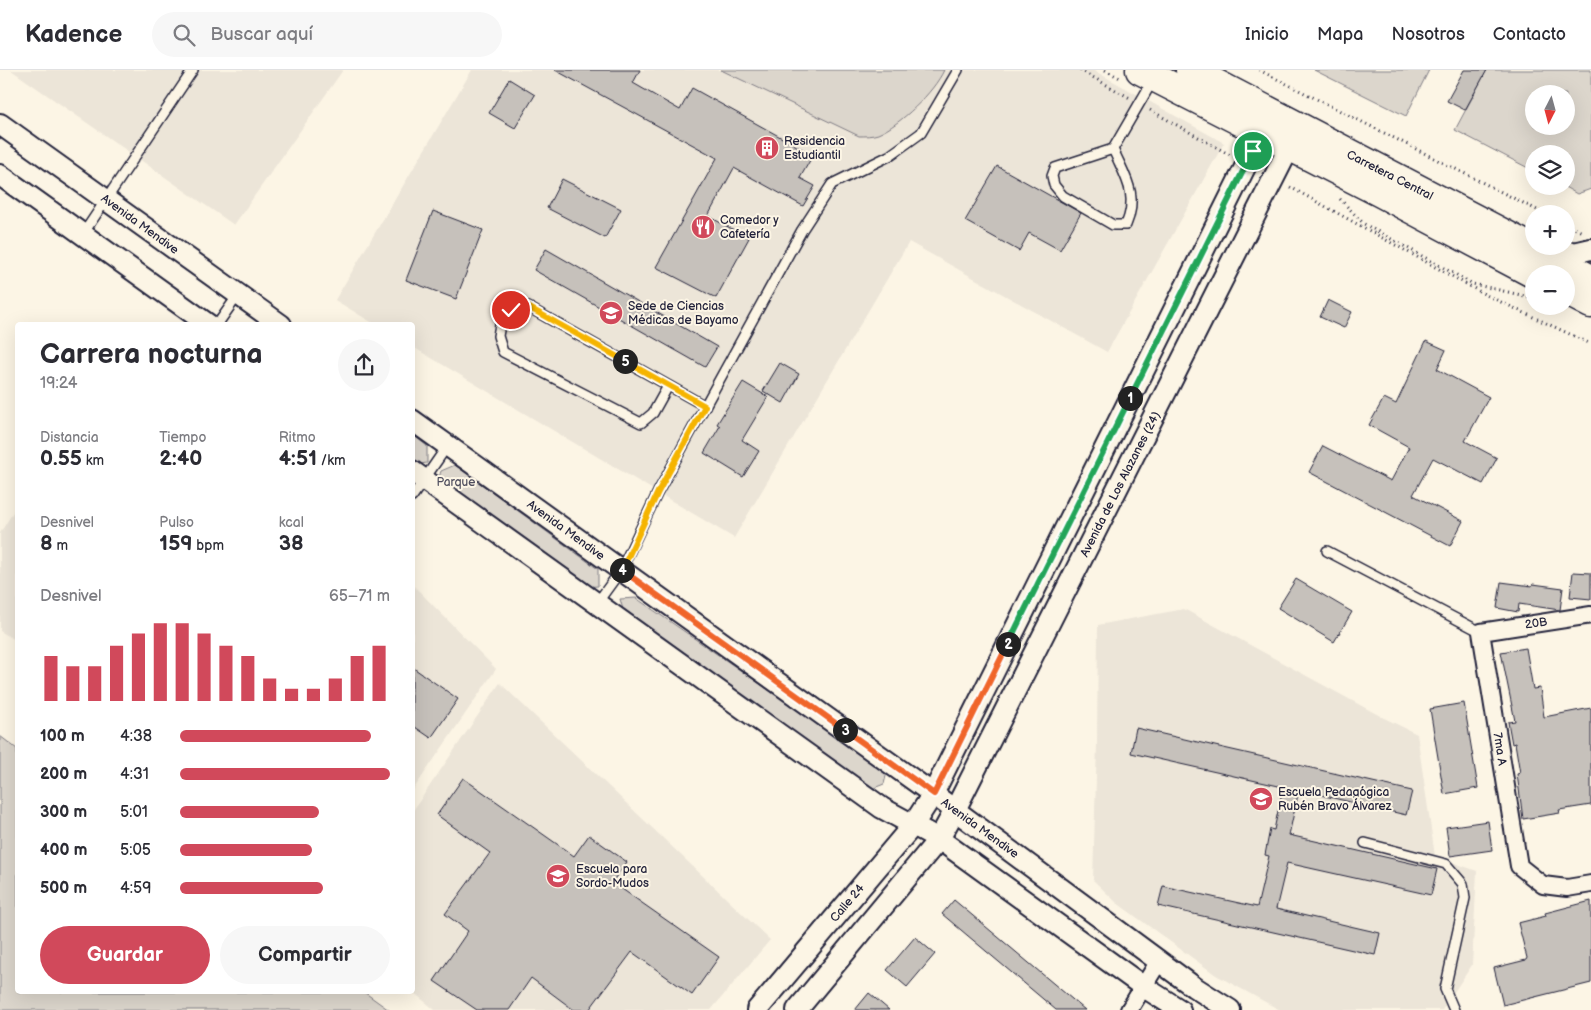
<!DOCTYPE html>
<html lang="es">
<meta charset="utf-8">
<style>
body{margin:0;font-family:"Balsamiq Sans",sans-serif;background:#f7f7f7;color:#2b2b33;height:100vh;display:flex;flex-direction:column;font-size:19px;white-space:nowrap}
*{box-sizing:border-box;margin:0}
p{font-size:16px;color:#7c7c81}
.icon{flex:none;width:28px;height:28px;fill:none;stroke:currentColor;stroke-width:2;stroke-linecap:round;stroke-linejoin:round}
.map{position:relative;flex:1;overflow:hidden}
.panel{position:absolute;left:15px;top:252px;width:400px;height:672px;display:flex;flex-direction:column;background:#fff;border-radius:5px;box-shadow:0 5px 20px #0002}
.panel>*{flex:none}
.needle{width:32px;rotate:186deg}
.fabs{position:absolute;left:1525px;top:15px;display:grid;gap:10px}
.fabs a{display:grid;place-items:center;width:50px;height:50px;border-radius:50%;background:#fff;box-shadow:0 5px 20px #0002;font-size:25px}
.pin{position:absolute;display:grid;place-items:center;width:42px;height:42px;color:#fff;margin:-21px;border:2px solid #fff;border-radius:50%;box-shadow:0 1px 5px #0007}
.km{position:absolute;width:25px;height:25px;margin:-12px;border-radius:50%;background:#222;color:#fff;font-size:14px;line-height:25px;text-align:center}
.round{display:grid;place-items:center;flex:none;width:52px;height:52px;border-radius:26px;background:#f7f7f7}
.headline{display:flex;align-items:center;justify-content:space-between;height:85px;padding:0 25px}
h1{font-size:28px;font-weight:600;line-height:38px}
.figures{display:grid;grid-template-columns:repeat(3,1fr);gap:8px;height:85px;padding:5px 25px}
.figures div{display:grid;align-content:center}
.figures b{font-size:21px;font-weight:600}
.figures small{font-size:14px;font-weight:400}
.figures p{font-size:14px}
.chart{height:140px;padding:10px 25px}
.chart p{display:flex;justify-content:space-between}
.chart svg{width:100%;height:90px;margin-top:5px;stroke:#d1495b;stroke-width:6}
.cta{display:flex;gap:10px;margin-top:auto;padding:10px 25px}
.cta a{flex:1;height:58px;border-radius:30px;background:#d1495b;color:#fff;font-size:20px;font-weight:600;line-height:58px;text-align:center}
.cta a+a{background:#f7f7f7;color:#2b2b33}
ul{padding:0 25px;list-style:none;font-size:16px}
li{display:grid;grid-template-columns:80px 60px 1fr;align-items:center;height:38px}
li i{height:12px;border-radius:6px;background:#d1495b}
header{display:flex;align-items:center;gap:30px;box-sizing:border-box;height:70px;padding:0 25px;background:#fff;border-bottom:1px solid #e1e1e2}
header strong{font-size:24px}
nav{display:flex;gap:28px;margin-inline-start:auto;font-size:18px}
.search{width:350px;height:45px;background:#f7f7f7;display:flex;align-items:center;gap:12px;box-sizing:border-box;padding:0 18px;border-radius:28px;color:#7c7c81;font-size:19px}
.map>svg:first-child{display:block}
.built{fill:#ece5d8}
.green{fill:#dcd6cc;stroke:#7f7c84;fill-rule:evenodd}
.building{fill:#c6c1bb;stroke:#22223b}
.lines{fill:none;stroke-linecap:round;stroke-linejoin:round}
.service-casing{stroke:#22223b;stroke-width:12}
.minor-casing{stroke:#22223b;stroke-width:20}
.tertiary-casing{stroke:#22223b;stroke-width:24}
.trunk-casing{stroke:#22223b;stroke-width:31}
.path{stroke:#22223b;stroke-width:3;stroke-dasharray:1 4;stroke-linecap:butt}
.service{stroke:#fcf5e5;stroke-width:9}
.minor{stroke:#fcf5e5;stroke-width:16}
.tertiary{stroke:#fcf5e5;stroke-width:20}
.trunk{stroke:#fcf5e5;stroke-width:28}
.split-1-casing{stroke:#fff;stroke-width:10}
.split-2-casing{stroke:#fff;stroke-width:10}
.split-3-casing{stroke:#fff;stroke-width:10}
.split-4-casing{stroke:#fff;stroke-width:10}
.split-5-casing{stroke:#fff;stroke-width:10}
.split-6-casing{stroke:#fff;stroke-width:10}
.split-1{stroke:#22a559;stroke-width:6}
.split-2{stroke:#22a559;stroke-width:6}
.split-3{stroke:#f0652b;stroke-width:6}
.split-4{stroke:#f0652b;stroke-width:6}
.split-5{stroke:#f5b400;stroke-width:6}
.split-6{stroke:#f5b400;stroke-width:6}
.labels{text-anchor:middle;stroke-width:4;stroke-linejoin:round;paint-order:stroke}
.poi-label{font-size:12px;fill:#22223b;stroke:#fcf5e5;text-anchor:start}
.street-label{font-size:12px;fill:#22223b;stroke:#fcf5e5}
.park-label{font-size:12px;fill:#504f5f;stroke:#fcf5e5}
</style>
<header>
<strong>Kadence</strong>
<div class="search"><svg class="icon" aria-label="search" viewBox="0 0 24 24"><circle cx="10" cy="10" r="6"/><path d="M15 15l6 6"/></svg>Buscar aquí</div>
<nav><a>Inicio</a><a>Mapa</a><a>Nosotros</a><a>Contacto</a></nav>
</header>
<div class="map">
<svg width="1591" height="940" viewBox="0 0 1591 940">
<rect width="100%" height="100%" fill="#fcf5e5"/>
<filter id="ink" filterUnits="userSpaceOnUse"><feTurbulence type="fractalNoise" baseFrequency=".02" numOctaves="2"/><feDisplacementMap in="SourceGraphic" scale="10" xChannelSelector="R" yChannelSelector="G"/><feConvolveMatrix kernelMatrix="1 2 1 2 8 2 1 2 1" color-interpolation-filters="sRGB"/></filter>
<g filter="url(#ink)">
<!-- built -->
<g class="built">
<polygon points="11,0 343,0 234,155"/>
<polygon points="472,0 1093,0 1224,73 1107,282 909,172 734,468 413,277 412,255 376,255 335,230"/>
<polygon points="17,436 17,571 0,561 0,463"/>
<polygon points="413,515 496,599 413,720"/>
<polygon points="1184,539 1382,647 1417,664 1435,786 1477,801 1472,895 1442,940 1280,940 1216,905 1117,833 1093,810 1097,673 1098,555"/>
<polygon points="500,613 770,870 711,940 435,940 413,922 412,742"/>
</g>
<!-- green -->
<g class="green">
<path d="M721,0H944C934,22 900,55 878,64C872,66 865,66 859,66Z"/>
<polygon points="1314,0 1429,0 1406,46"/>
<path d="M1487,0H1591V119L1577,124L1563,116H1566V84H1534V101L1455,60ZM1534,24H1566V56H1534Z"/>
<polygon points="413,365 427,376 427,393 413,395"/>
<polygon points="455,395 598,499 598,516 584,517 437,415 441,401"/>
<polygon points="636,528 887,702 884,714 874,718 626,550 620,529"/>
<polygon points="0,666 17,679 18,922 364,922 389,940 0,940"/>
</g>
<!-- building -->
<g class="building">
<polygon points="555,0 640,0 633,13 680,40 692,18 813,85 800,108 815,116 803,136 734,98 708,146 749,168 716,228 656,197 717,88"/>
<polygon points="1464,0 1487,0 1465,40 1447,31"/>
<polygon points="509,9 535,25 515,58 489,43"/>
<polygon points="997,96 1081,143 1060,180 1029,163 1019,181 965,151"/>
<polygon points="562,109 621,139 605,168 547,138"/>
<polygon points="433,141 483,160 456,229 406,210"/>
<polygon points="546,179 717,277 705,297 534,200"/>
<polygon points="1328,230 1352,242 1344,258 1320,247"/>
<polygon points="1426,271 1446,280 1437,299 1489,327 1465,371 1497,388 1483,414 1433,388 1413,425 1463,451 1450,476 1309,402 1323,376 1391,411 1409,377 1369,355 1384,328 1396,334"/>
<polygon points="780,293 799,304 783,333 763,321"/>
<polygon points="743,312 768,327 742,370 759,381 743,407 704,383 720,356 717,354"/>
<polygon points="1573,502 1591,503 1591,529 1570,527"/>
<polygon points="1296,509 1352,542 1334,572 1278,538"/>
<polygon points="1501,512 1532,516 1533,514 1563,518 1560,540 1519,534 1518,542 1497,538"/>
<polygon points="1526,578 1533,619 1540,618 1544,647 1591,638 1591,735 1559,740 1560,743 1523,749 1517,704 1520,703 1515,673 1512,674 1508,652 1515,651 1501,582"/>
<polygon points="412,597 458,629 431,668 412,655"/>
<polygon points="1464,633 1478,718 1444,724 1430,639"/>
<polygon points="1136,658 1412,721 1406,745 1299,720 1289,765 1437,799 1431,825 1287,793 1276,839 1380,863 1375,885 1158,836 1163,816 1257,837 1269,786 1265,785 1270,759 1274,760 1283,717 1131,683"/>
<polygon points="463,708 574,786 589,765 627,792 612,812 719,887 692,925 632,882 589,940 574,940 531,908 509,940 477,940 434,911 468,861 445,844 490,783 437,745"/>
<polygon points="1488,751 1492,780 1450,786 1446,757"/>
<polygon points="954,830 1085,940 1056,940 942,844"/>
<polygon points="1591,831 1591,913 1503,935 1494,898 1526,890 1527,888 1518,853 1546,846 1545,843"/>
<polygon points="915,867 935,884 907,917 887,900"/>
<polygon points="869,923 889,940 855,940"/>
</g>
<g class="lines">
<!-- service casing -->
<g class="service-casing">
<g id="service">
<path d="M1113,79C1125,107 1139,124 1126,155H1113L1063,126L1054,115L1052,106L1055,98L1113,79L1153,10"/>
<polyline points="83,164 193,0"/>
<polyline points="217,255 238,225"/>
<polyline points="668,316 653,343 641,353 503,282 498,266 501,249 511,239 528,237 705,336"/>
<polyline points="412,427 448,375"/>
<polyline points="1327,481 1481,562"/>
<polyline points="597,533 621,500 658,422 705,336 802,160 832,114 889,86 921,63 958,0"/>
<polyline points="1365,773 1446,794 1463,814 1465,828 1445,919 1454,940"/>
</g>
</g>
<!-- minor casing -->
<g class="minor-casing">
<g id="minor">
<polyline points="1591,545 1481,562 1519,796 1543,815 1567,818 1591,814"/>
<polyline points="1129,940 1159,891"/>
</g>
</g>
<!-- tertiary casing -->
<g class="tertiary-casing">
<g id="tertiary">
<polyline points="0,54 281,255"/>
<polyline points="0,105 209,255"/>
<polyline points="1543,183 1578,182 1591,179"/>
<polyline points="412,350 933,724 1194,917 1230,940"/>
<polyline points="412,401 882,738 939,769 1144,917 1180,940"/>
<polyline points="757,940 913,755 933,724 1268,51"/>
<polyline points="797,940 939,769 955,740 1295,66"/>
</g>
</g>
<!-- trunk casing -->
<g class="trunk-casing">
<g id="trunk">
<polyline points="1140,0 1379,122 1534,204"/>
<polyline points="1190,0 1591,209"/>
<polyline points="1566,221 1591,234"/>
</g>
</g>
<!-- path -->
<g class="path">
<polyline points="1080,0 1130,28"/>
<polyline points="1105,0 1120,8"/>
<polyline points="1259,0 1545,144"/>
<polyline points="1150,40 1232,86"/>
<polyline points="1290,117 1486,225 1591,274"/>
<polyline points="1340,129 1364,154 1473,214 1525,226 1534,230"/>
<polyline points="1566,154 1582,162"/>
</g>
<!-- service -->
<use href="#service" class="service"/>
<!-- minor -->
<use href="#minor" class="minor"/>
<!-- tertiary -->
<use href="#tertiary" class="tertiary"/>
<!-- trunk -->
<use href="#trunk" class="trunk"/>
</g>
</g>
<g class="lines" filter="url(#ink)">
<!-- split-1 casing -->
<g class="split-1-casing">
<polyline id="split-1" points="1130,328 1253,81"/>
</g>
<!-- split-2 casing -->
<g class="split-2-casing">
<polyline id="split-2" points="1008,574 1130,328"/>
</g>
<!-- split-3 casing -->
<g class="split-3-casing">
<polyline id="split-3" points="845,660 934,724 1008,574"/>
</g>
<!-- split-4 casing -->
<g class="split-4-casing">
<polyline id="split-4" points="622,500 845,660"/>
</g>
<!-- split-5 casing -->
<g class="split-5-casing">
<polyline id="split-5" points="622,500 658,422 705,336 625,291"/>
</g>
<!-- split-6 casing -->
<g class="split-6-casing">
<polyline id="split-6" points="511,240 528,237 625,291"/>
</g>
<!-- split-1 -->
<use href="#split-1" class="split-1"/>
<!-- split-2 -->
<use href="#split-2" class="split-2"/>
<!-- split-3 -->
<use href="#split-3" class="split-3"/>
<!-- split-4 -->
<use href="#split-4" class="split-4"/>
<!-- split-5 -->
<use href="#split-5" class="split-5"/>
<!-- split-6 -->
<use href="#split-6" class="split-6"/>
</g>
<!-- icons -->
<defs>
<g id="building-disc" transform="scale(1.25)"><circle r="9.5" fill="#d1495b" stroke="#fcf5e5"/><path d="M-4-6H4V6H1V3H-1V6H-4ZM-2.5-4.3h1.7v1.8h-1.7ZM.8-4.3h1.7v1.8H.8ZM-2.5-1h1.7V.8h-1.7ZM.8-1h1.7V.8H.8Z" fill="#fff"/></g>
<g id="restaurant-disc" transform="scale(1.25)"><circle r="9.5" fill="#d1495b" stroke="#fcf5e5"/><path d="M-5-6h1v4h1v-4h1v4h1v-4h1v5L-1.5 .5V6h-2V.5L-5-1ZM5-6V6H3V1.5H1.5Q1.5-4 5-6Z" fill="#fff"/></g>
<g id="university-disc" transform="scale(1.25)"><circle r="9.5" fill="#d1495b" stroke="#fcf5e5"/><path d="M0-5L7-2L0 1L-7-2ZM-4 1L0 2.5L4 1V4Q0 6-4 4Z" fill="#fff"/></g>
<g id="school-disc" transform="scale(1.25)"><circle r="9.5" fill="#d1495b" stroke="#fcf5e5"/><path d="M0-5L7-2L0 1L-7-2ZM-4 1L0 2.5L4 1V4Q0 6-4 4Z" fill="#fff"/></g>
</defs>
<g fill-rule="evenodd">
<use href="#building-disc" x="767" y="78"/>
<use href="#restaurant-disc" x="703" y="157"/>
<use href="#university-disc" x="611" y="243"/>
<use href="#school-disc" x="1261" y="729"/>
<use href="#school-disc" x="558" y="806"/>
</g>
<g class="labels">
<!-- poi labels -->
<g class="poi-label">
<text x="784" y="75">Residencia<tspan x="784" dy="14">Estudiantil</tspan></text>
<text x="720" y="154">Comedor y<tspan x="720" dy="14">Cafetería</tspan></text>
<text x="628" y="240">Sede de Ciencias<tspan x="628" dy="14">Médicas de Bayamo</tspan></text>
<text x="1278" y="726">Escuela Pedagógica<tspan x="1278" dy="14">Rubén Bravo Álvarez</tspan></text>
<text x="576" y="803">Escuela para<tspan x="576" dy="14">Sordo-Mudos</tspan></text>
</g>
<!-- street labels -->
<g class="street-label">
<text transform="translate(1390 105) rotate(27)" y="4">Carretera Central</text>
<text transform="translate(140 154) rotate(36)" y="4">Avenida Mendive</text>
<text transform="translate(1120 414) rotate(-63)" y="4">Avenida de Los Alazanes (24)</text>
<text transform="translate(566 460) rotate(36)" y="4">Avenida Mendive</text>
<text transform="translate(1536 553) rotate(-8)" y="4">20B</text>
<text transform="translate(1500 679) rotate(81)" y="4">7ma A</text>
<text transform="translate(980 758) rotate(36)" y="4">Avenida Mendive</text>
<text transform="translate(847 833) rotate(-50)" y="4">Calle 24</text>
</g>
<!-- park labels -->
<g class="park-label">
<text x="456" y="416">Parque</text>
</g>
</g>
</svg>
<div class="fabs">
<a><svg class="needle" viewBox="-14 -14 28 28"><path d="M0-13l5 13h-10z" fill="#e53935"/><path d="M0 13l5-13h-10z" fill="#7c7c81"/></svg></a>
<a><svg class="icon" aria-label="layers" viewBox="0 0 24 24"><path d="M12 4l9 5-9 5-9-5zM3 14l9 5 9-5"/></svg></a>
<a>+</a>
<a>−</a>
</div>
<div class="pin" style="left:1253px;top:81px;background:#1e9e55"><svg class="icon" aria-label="arrive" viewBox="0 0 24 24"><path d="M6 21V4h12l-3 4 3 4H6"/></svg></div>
<div class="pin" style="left:511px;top:240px;background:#d93025"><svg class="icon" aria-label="check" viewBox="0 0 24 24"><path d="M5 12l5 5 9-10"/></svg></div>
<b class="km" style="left:1130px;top:328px">1</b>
<b class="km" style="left:1008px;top:574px">2</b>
<b class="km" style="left:845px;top:660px">3</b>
<b class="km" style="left:622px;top:500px">4</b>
<b class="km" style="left:625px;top:291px">5</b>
<section class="panel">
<div class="headline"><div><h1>Carrera nocturna</h1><p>19:24</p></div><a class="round"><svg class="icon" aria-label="share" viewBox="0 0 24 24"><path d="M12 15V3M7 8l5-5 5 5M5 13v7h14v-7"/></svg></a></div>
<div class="figures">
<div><p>Distancia</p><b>0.55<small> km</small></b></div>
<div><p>Tiempo</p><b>2:40</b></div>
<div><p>Ritmo</p><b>4:51<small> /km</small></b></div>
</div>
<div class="figures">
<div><p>Desnivel</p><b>8<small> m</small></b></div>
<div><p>Pulso</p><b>159<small> bpm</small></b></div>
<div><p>kcal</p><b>38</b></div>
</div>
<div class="chart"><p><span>Desnivel</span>65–71 m</p>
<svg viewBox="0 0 160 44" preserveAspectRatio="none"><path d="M5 44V22M15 44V27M25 44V27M35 44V17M45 44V11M55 44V6M65 44V6M75 44V11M85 44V17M95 44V22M105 44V33M115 44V38M125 44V38M135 44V33M145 44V22M155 44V17"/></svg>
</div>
<ul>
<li><b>100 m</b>4:38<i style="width:91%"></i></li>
<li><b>200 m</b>4:31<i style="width:100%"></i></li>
<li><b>300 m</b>5:01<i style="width:66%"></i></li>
<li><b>400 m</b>5:05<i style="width:63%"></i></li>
<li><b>500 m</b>4:59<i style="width:68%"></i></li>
</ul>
<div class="cta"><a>Guardar</a><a>Compartir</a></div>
</section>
</div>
